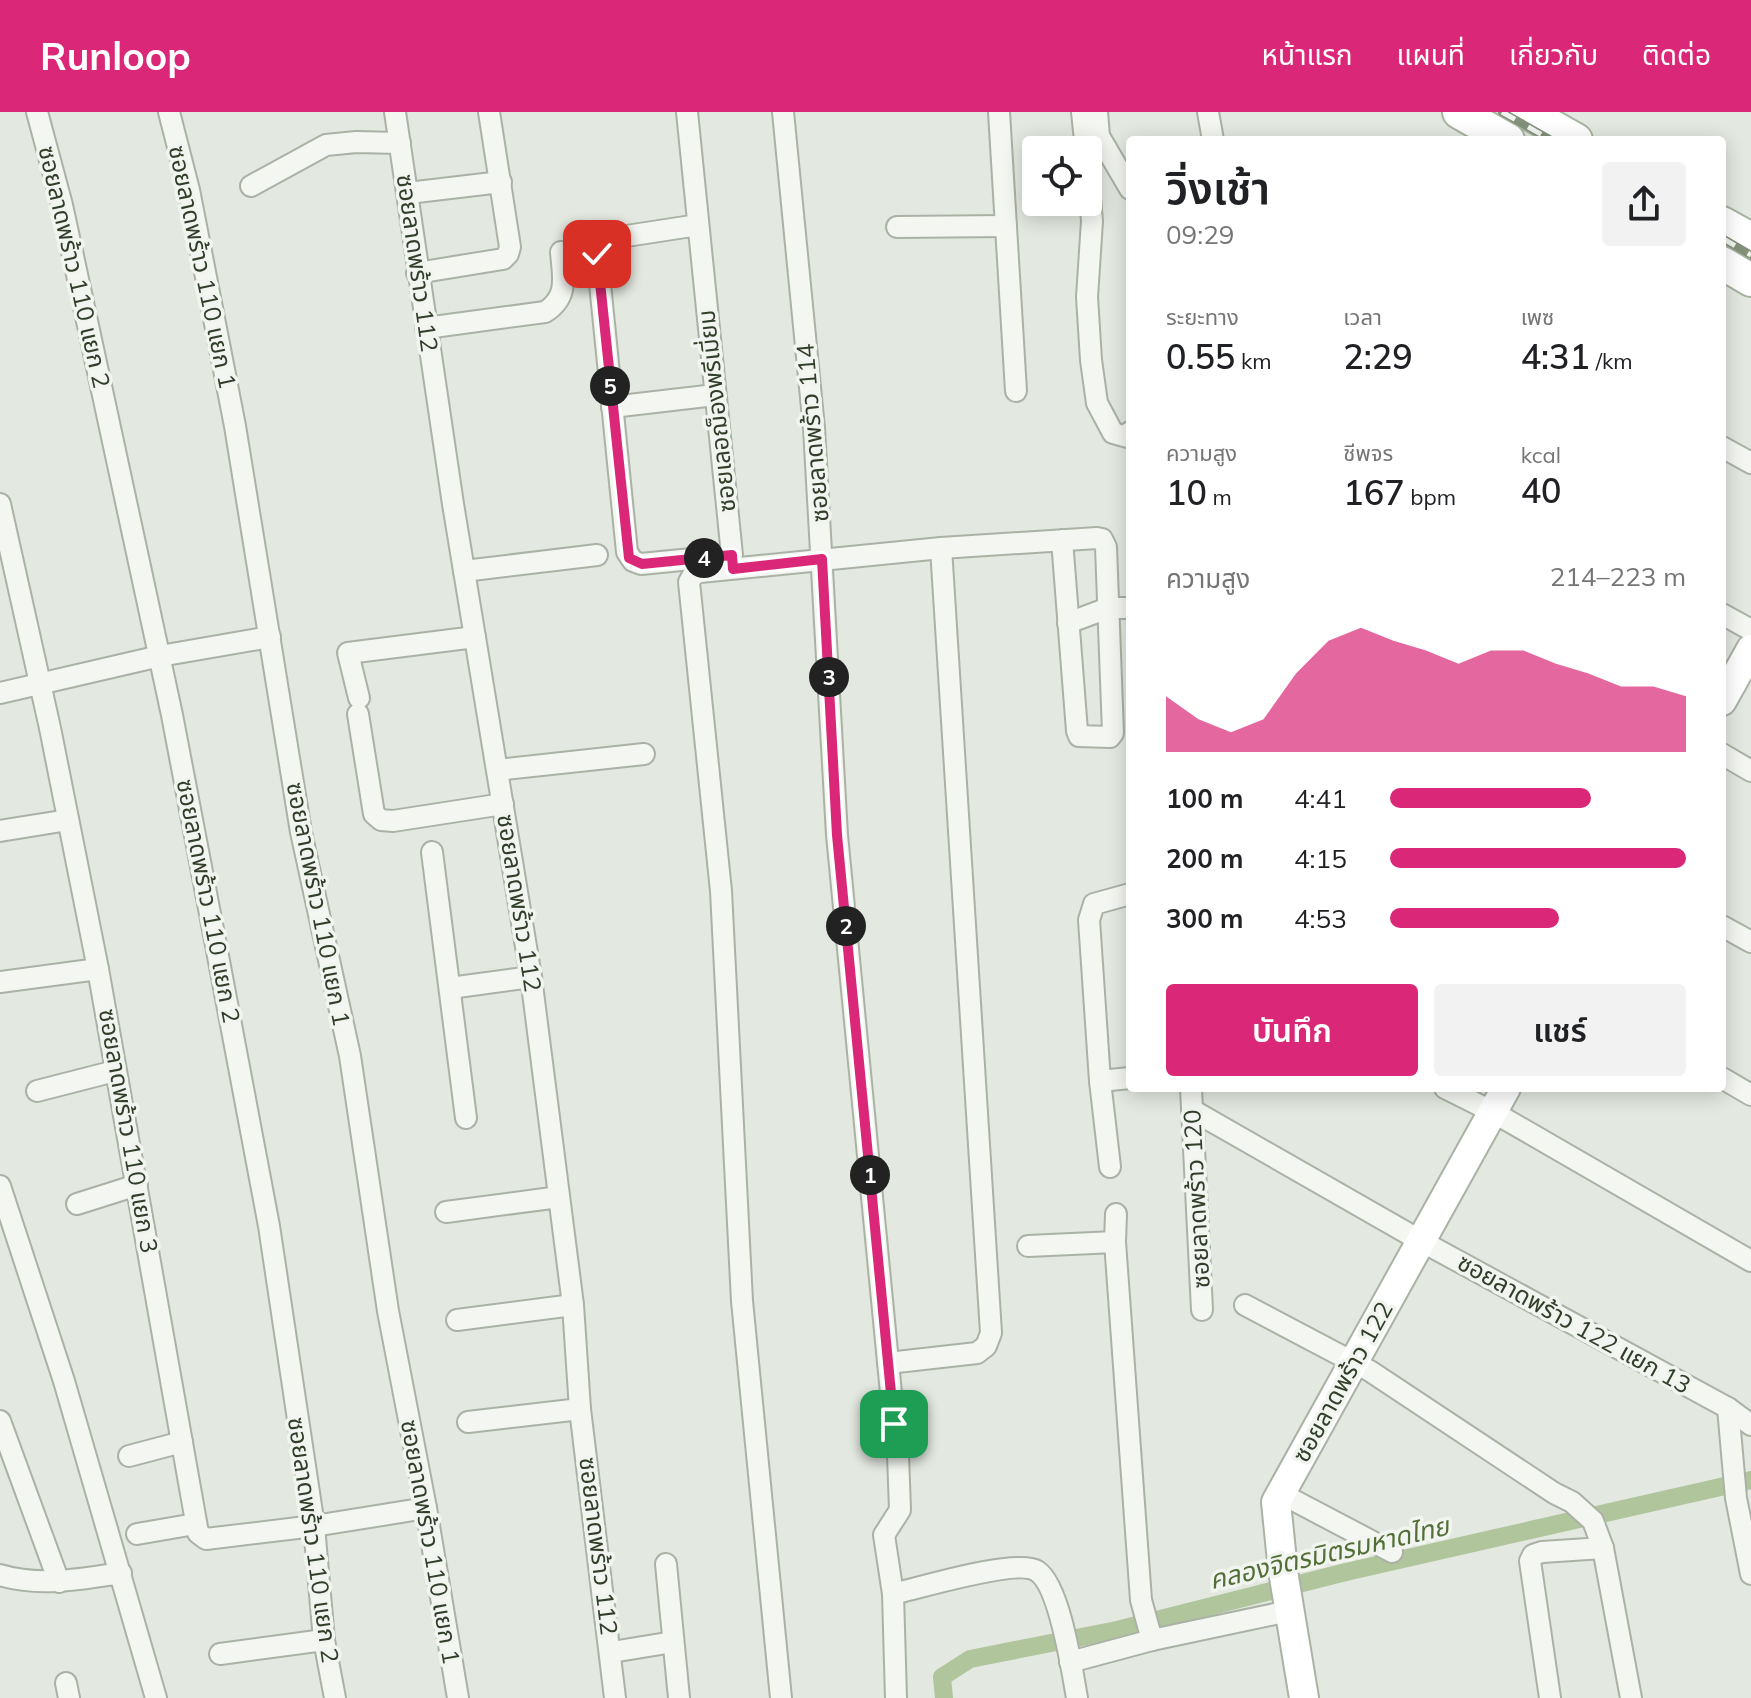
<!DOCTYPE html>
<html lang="th">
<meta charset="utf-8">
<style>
body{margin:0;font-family:Mulish,"Noto Sans Thai",sans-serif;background:#f2f2f2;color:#202124;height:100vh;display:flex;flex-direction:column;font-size:30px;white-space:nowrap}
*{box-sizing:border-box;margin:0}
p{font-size:26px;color:#757577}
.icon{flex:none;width:44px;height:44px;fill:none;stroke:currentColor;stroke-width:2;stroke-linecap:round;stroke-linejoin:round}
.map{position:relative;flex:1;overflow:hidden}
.panel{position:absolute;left:1126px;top:24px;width:600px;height:956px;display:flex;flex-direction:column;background:#fff;border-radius:8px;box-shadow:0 4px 20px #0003}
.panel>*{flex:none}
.controls{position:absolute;left:1022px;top:24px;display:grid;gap:16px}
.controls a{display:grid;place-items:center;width:80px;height:80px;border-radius:8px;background:#fff;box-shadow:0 4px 20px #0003;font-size:40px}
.pin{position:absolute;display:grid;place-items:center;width:68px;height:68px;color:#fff;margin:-34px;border-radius:16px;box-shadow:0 4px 12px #0006}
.km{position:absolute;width:40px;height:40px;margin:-20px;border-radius:50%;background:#222;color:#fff;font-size:22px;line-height:40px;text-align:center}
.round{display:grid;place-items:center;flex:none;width:84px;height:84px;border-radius:8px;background:#f2f2f2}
.overview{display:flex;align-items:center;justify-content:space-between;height:136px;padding:0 40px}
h1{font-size:44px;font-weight:600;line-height:60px}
.stats{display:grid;grid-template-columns:repeat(3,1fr);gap:12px;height:136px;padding:8px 40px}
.stats div{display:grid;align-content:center}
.stats b{font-size:34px;font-weight:600}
.stats small{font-size:22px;font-weight:400}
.stats p{font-size:22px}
.chart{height:224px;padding:16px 40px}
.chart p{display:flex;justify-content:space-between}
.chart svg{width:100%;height:144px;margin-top:8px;fill:#db2777;opacity:.7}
.cta{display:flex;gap:16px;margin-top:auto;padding:16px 40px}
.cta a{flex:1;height:92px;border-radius:8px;background:#db2777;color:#fff;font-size:32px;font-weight:600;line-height:92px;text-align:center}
.cta a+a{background:#f2f2f2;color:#202124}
ul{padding:0 40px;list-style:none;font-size:26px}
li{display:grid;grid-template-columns:128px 96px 1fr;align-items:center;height:60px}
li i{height:20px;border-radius:10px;background:#db2777}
header{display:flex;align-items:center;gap:48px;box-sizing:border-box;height:112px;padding:0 40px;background:#db2777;color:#fff}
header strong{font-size:38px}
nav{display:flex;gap:44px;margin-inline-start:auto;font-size:28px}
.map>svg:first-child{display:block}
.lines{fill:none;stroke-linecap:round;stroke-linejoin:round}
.canal{stroke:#b1c59d;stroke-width:18}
.street-casing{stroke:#aab2a5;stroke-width:24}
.secondary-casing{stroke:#aab2a5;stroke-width:32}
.primary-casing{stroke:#a8b3a0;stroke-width:36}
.street{stroke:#f4f6f2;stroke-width:20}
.secondary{stroke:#fff;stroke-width:28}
.primary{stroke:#fff;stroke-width:32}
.rail-casing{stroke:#83907a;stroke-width:8}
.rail{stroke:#f2f5ef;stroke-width:5;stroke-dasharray:15;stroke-linecap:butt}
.route-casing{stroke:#fff;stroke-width:16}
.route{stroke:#db2777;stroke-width:10}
.labels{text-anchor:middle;stroke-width:7;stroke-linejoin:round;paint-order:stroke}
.street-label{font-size:24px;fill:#313e29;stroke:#f2f5ef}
.water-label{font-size:26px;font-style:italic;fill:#516f36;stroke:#f2f5ef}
</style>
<header>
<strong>Runloop</strong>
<nav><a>หน้าแรก</a><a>แผนที่</a><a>เกี่ยวกับ</a><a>ติดต่อ</a></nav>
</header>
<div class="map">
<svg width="1751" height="1586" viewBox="0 0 1751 1586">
<rect width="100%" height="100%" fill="#e3e8e0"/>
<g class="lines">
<!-- canal -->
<polyline class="canal" points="944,1586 942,1565 970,1547 1117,1518 1346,1460 1751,1368"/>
<!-- street casing -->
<g class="street-casing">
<g id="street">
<polyline points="37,0 62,93 172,603 215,828 269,1114 314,1414 324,1528 335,1586"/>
<polyline points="169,0 189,78 235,314 301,720 350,944 388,1199 426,1396 458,1586"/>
<polyline points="395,0 453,392 531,865 573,1193 580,1297 615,1586"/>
<polyline points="687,0 732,443 641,452 633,449 627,440 597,142 600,133 607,127 698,113"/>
<polyline points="783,0 814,316 837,723 894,1312"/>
<polyline points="999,0 1016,279"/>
<polyline points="1082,0 1086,38"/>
<polyline points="1097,0 1099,24 1130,77"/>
<polyline points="1208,0 1213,28"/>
<polyline points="1088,63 1092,109 1087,185 1091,248 1097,291 1113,321 1127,325 1130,320"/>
<polyline points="251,74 326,33 356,30 400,31"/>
<polyline points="408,81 501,70"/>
<polyline points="897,115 1006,114"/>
<polyline points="417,161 503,147 508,142 510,135 489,0"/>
<path d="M426,216L545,200C569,185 563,165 561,140"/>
<polyline points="612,295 715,283"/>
<polyline points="1722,335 1751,351"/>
<polyline points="0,392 50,616 98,857 198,1421 206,1427 314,1414 426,1396"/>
<polyline points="464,459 597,443"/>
<polyline points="1722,502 1751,518"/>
<polyline points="1068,511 1108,496 1130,496"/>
<polyline points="0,581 160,544 270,525"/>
<polyline points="359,586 348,541 475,525"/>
<polyline points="358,602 374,702 381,708 393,709 503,692"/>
<polyline points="1722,642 1751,659"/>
<polyline points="497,658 644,642"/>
<polyline points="0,719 68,708"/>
<polyline points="432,740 466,1006"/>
<polyline points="1722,814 1751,830"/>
<polyline points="0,870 98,857"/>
<polyline points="450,876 531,865"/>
<polyline points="1722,966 1751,983"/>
<polyline points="1100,969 1130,966"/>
<polyline points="1191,976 1202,1198"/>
<polyline points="1445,976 1493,1000 1751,1149"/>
<polyline points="37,979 115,959"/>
<polyline points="1192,998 1421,1129 1728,1296 1751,1313"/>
<polyline points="1110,1055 1100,969 1089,808 1094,792 1130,782"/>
<polyline points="0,1074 64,1269 156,1586"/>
<polyline points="77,1092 137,1073"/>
<polyline points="446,1100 559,1085"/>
<polyline points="1116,1102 1115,1130 1141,1488 1152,1528"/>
<polyline points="1028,1134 1115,1130"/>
<polyline points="1245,1193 1370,1259 1554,1381 1572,1390 1593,1409 1603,1436 1631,1586"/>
<polyline points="457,1208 573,1193"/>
<polyline points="888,1251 977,1241 986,1234 991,1221 941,436"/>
<polyline points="1728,1296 1736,1386 1751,1462"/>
<polyline points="0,1309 59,1470"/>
<polyline points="468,1310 580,1297"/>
<polyline points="129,1344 182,1330"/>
<polyline points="1280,1381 1392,1440"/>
<polyline points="137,1422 195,1412"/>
<polyline points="666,1452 679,1586"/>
<path d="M0,1463C40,1475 81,1467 121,1461"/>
<polyline points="893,1482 884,1423 900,1398 898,1343"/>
<polyline points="612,1540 673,1530"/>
<polyline points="220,1542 324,1528"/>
<polyline points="1070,1550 1152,1528 1289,1499"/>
<polyline points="66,1571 69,1586"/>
<polyline points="781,1586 742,1189 721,779 689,470 693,463 700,460 941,436 1097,426 1102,427 1106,435 1113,621 1110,625 1079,624 1077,619 1062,428"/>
<path d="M896,1586L893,1482C919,1476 1018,1446 1037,1459C1060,1474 1072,1558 1077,1586"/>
<polyline points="1550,1586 1530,1449 1533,1443 1542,1440 1603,1436"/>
</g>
</g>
<!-- secondary casing -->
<g class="secondary-casing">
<g id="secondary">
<polyline points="1722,589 1751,537"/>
<polyline points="1304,1586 1283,1459 1276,1390 1506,976"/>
</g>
</g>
<!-- primary casing -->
<g class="primary-casing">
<g id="primary">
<polyline points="1459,0 1508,28"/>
<polyline points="1527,0 1576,28"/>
<polyline points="1722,111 1751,127"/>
<polyline points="1722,151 1751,168"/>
</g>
</g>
<!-- street -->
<use href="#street" class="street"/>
<!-- secondary -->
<use href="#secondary" class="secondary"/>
<!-- primary -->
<use href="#primary" class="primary"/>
<!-- rail casing -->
<g class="rail-casing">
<g id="rail">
<polyline points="1502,0 1551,28"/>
<polyline points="1722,126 1751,143"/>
</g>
</g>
<!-- rail -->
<use href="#rail" class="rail"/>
</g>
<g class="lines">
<!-- route casing -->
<g class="route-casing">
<polyline id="route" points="597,142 629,446 642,452 732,443 733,457 822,447 837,723 894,1312"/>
</g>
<!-- route -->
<use href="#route" class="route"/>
</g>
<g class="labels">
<!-- street labels -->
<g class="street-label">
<text transform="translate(417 151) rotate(82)" y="8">ซอยลาดพร้าว 112</text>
<text transform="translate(74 155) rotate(77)" y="8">ซอยลาดพร้าว 110 แยก 2</text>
<text transform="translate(202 155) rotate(78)" y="8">ซอยลาดพร้าว 110 แยก 1</text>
<text transform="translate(717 299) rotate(-96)" y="8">ซอยเลอฌ็องพรีเมี่ยม</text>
<text transform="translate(813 321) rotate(-95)" y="8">ซอยลาดพร้าว 114</text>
<text transform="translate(208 789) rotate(79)" y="8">ซอยลาดพร้าว 110 แยก 2</text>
<text transform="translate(519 791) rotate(81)" y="8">ซอยลาดพร้าว 112</text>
<text transform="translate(318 792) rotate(79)" y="8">ซอยลาดพร้าว 110 แยก 1</text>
<text transform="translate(128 1019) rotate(80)" y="8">ซอยลาดพร้าว 110 แยก 3</text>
<text transform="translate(1197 1087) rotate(-93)" y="8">ซอยลาดพร้าว 120</text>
<text transform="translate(1574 1212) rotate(29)" y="8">ซอยลาดพร้าว 122 แยก 13</text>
<text transform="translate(1343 1270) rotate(-61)" y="8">ซอยลาดพร้าว 122</text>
<text transform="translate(313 1428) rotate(82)" y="8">ซอยลาดพร้าว 110 แยก 2</text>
<text transform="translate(430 1430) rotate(80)" y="8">ซอยลาดพร้าว 110 แยก 1</text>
<text transform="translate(598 1434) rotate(83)" y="8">ซอยลาดพร้าว 112</text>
</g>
<!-- water labels -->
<g class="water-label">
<text transform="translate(1329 1441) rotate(-13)" y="9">คลองจิตรมิตรมหาดไทย</text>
</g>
</g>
</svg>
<div class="controls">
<a><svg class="icon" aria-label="locate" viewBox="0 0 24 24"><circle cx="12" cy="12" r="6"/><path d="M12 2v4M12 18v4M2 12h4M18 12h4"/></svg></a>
</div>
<div class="pin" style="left:894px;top:1312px;background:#1e9e55"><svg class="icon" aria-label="arrive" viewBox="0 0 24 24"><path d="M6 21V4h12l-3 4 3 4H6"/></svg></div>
<div class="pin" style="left:597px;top:142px;background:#d93025"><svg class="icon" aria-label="check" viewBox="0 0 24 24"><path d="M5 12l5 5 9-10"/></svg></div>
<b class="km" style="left:870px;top:1063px">1</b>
<b class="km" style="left:846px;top:814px">2</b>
<b class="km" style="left:829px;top:565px">3</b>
<b class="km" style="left:704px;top:446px">4</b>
<b class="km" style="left:610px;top:274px">5</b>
<section class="panel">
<div class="overview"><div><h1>วิ่งเช้า</h1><p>09:29</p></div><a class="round"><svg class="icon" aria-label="share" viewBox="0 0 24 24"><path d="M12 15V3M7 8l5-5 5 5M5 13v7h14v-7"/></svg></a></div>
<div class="stats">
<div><p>ระยะทาง</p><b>0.55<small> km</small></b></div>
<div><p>เวลา</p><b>2:29</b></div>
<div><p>เพซ</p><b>4:31<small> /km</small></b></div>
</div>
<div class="stats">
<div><p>ความสูง</p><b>10<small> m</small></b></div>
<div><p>ชีพจร</p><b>167<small> bpm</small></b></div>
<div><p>kcal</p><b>40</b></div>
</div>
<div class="chart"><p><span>ความสูง</span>214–223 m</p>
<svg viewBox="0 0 160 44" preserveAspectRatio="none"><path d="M0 44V27L10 34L20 38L30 34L40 20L50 10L60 6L70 10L80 13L90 17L100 13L110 13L120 17L130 20L140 24L150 24L160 27V44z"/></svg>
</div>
<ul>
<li><b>100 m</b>4:41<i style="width:68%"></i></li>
<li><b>200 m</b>4:15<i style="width:100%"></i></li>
<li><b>300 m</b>4:53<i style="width:57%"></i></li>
</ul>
<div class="cta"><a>บันทึก</a><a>แชร์</a></div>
</section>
</div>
